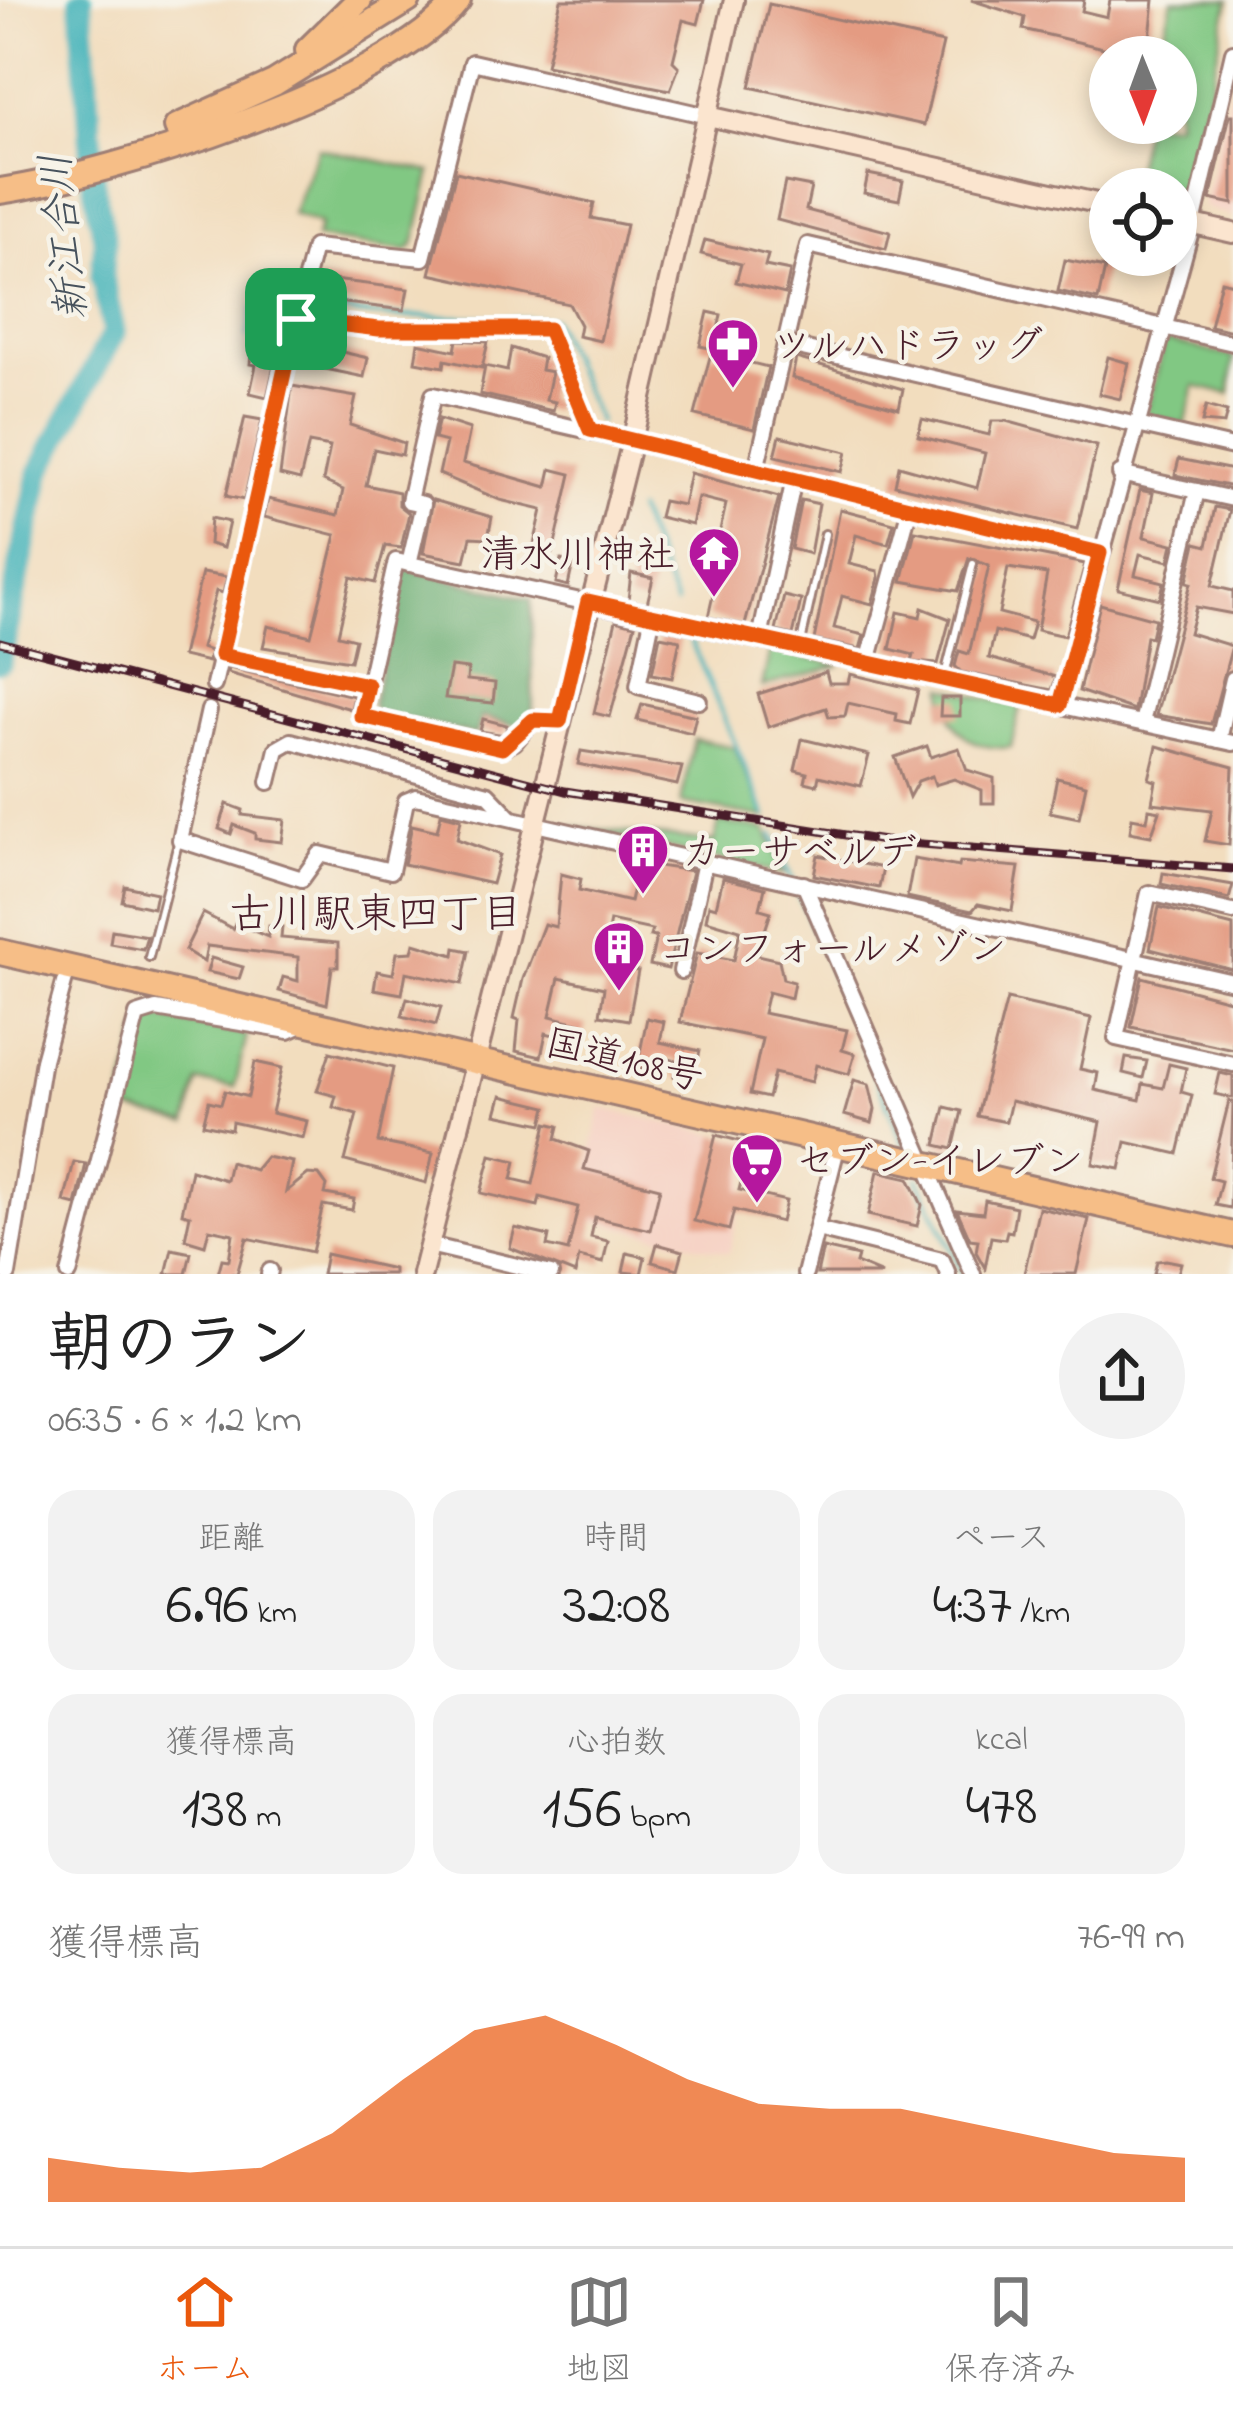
<!DOCTYPE html>
<html lang="ja">
<meta charset="utf-8">
<style>
body{margin:0;font-family:"Indie Flower","Klee One",sans-serif;background:#f2f2f2;color:#222;height:100vh;display:flex;flex-direction:column;font-size:45px;white-space:nowrap}
*{box-sizing:border-box;margin:0}
p{font-size:39px;color:#767676}
.icon{flex:none;width:66px;height:66px;fill:none;stroke:currentColor;stroke-width:2;stroke-linecap:round;stroke-linejoin:round}
.map{position:relative;height:1274px;overflow:hidden}
.panel{display:flex;flex-direction:column;background:#fff;flex:1}
.panel>*{flex:none}
.needle{width:78px;rotate:179deg}
.tools{position:absolute;left:1089px;top:36px;display:grid;gap:24px}
.tools a{display:grid;place-items:center;width:108px;height:108px;border-radius:50%;background:#fff;box-shadow:0 6px 18px #0003;font-size:60px}
.pin{position:absolute;display:grid;place-items:center;width:102px;height:102px;color:#fff;margin:-51px;border-radius:24px;box-shadow:0 6px 18px #0006}
.round{display:grid;place-items:center;flex:none;width:126px;height:126px;border-radius:63px;background:#f2f2f2}
.overview{display:flex;align-items:center;justify-content:space-between;height:204px;padding:0 48px}
h1{font-size:66px;font-weight:600;line-height:90px}
.stats{display:grid;grid-template-columns:repeat(3,1fr);gap:18px;height:204px;padding:12px 48px}
.stats div{display:grid;align-content:center;border-radius:30px;background:#f2f2f2;text-align:center}
.stats b{font-size:60px;font-weight:600}
.stats small{font-size:33px;font-weight:400}
.stats p{font-size:33px}
.chart{height:336px;padding:24px 48px}
.chart p{display:flex;justify-content:space-between}
.chart svg{width:100%;height:216px;margin-top:12px;fill:#ea580c;opacity:.7}
.tab-bar{display:flex;justify-content:space-around;align-items:center;height:168px;border-top:3px solid #e0e0e0;background:#fff;font-size:33px;color:#767676}
.tab-bar a{display:grid;justify-items:center;gap:6px}
.tab-bar .active{color:#ea580c}
.map>svg:first-child{display:block}
.built{fill:#f6d2c4}
.green{fill:#81c883;stroke:#667457;stroke-width:3}
.forest{fill:#68ac71;stroke:#59664e;stroke-width:3}
.lines{fill:none;stroke-linecap:round;stroke-linejoin:round}
.stream{stroke:#42b2b9;stroke-width:4.5}
.river{stroke:#42b2b9;stroke-width:24}
.building{fill:#e49b82}
.lane-casing{stroke:#9e7e74;stroke-width:12}
.street-casing{stroke:#9e7e74;stroke-width:20}
.secondary-casing{stroke:#9e7e74;stroke-width:24}
.highway-casing{stroke:#9e7e74;stroke-width:30}
.lane{stroke:#fff;stroke-width:6}
.street{stroke:#fff;stroke-width:14}
.secondary{stroke:#fbe5cf;stroke-width:18}
.highway{stroke:#f6be87;stroke-width:24}
.rail-casing{stroke:#4a1f2b;stroke-width:9}
.rail{stroke:#f7f3e8;stroke-width:4.5;stroke-dasharray:14;stroke-linecap:butt}
.route-casing{stroke:#fff;stroke-width:24}
.route{stroke:#ea580c;stroke-width:15}
.labels{text-anchor:middle;stroke-width:9;stroke-linejoin:round;paint-order:stroke}
.poi-label{font-size:39px;fill:#4a1f2b;stroke:#f7f3e8;text-anchor:start}
.street-label{font-size:39px;fill:#4a1f2b;stroke:#f7f3e8}
.water-label{font-size:42px;font-style:italic;fill:#47525d;stroke:#f7f3e8}
.neighbourhood-label{font-size:42px;fill:#4a1f2b;stroke:#f7f3e8}
</style>
<div class="map">
<svg width="1233" height="1274" viewBox="0 0 1233 1274">
<rect width="100%" height="100%" fill="#f7f3e8"/>
<filter id="ink" filterUnits="userSpaceOnUse"><feTurbulence type="fractalNoise" baseFrequency=".00833" numOctaves="2"/><feDisplacementMap in="SourceGraphic" scale="24" xChannelSelector="R" yChannelSelector="G"/><feConvolveMatrix kernelMatrix="1 2 1 2 8 2 1 2 1" color-interpolation-filters="sRGB"/></filter>
<filter id="wash" filterUnits="userSpaceOnUse"><feTurbulence type="fractalNoise" baseFrequency=".004" numOctaves="4" result="noise"/><feDisplacementMap in="SourceGraphic" scale="48" xChannelSelector="R" yChannelSelector="G"/><feGaussianBlur stdDeviation="2.7" result="paint"/><feColorMatrix in="noise" values="0 0 0 0 0 0 0 0 0 0 0 0 0 0 0 0 0 1.4 0 .05"/><feComposite in="paint" operator="in"/></filter>
<g filter="url(#wash)">
<rect width="100%" height="100%" fill="#f2ddbe"/>
<!-- built -->
<g class="built">
<polygon points="1233,75 1233,217 1203,207"/>
<polygon points="601,1108 754,1143 729,1253 576,1217"/>
</g>
<!-- green -->
<g class="green">
<polygon points="1172,0 1229,0 1184,209 1176,207 1176,189 1130,189 1145,123 1176,123 1176,57 1159,57"/>
<polygon points="318,148 431,172 414,245 407,251 316,238 320,224 292,214"/>
<polygon points="1165,340 1233,357 1230,394 1195,386 1185,425 1146,415"/>
<polygon points="770,650 840,665 762,687"/>
<path d="M944,687L1020,707L1011,747C971,752 945,726 944,687Z"/>
<polygon points="694,739 734,747 766,818 681,803"/>
<polygon points="719,822 766,829 784,874 570,826 714,842"/>
<polygon points="143,1015 247,1035 235,1087 198,1082 187,1124 119,1108"/>
</g>
<!-- forest -->
<polygon class="forest" points="403,568 531,599 533,713 519,726 482,717 476,735 377,712 372,705"/>
<g class="lines">
<!-- stream -->
<g class="stream">
<polyline points="312,308 378,316 552,319 599,422"/>
<polyline points="247,337 253,309 293,307"/>
<polyline points="637,511 676,604"/>
<polyline points="686,629 766,816"/>
<polyline points="773,835 904,1144"/>
<polyline points="918,1179 963,1274"/>
</g>
<!-- river -->
<polyline class="river" points="0,661 40,472 114,332 102,277 105,241 94,186 81,0"/>
</g>
<g id="blocks">
<!-- building -->
<g class="building">
<polygon points="561,0 704,0 698,24 683,20 673,61 679,67 670,90 546,65"/>
<polygon points="971,0 1084,0 1082,11 1107,17 1110,0 1154,0 1148,57 1110,57 1112,50 1023,29 1025,17"/>
<polygon points="769,4 943,43 924,125 750,87"/>
<polygon points="1105,79 1110,80 1110,121 1097,118"/>
<polygon points="1230,115 1233,115 1233,204 1210,199"/>
<polygon points="456,172 594,203 591,218 626,225 600,341 578,336 580,325 569,304 430,274"/>
<polygon points="868,174 903,181 899,200 864,193"/>
<polygon points="785,182 811,187 806,210 890,232 886,249 777,220"/>
<polygon points="705,240 768,255 765,266 790,271 785,294 736,282 741,264 701,254"/>
<polygon points="1065,260 1105,268 1098,300 1058,291"/>
<polygon points="317,278 408,289 404,310 312,299"/>
<polygon points="1221,281 1233,284 1233,331 1210,326"/>
<polygon points="708,312 721,315 714,349 700,346"/>
<polygon points="260,322 283,326 267,397 250,393 256,365 250,364 253,337"/>
<polygon points="304,331 318,333 316,346 368,358 364,377 301,364"/>
<polygon points="457,340 488,342 482,368 445,360 444,367 415,362 418,343 455,351"/>
<polygon points="511,348 543,358 541,370 552,372 546,400 555,402 553,411 480,394 485,366 507,371"/>
<polygon points="711,353 768,367 754,429 695,415"/>
<polygon points="1108,357 1129,363 1120,399 1099,394"/>
<polygon points="796,358 903,389 899,408 792,378"/>
<polygon points="292,386 356,397 350,425 404,443 402,455 374,449 366,485 399,492 399,505 409,513 401,548 385,546 375,583 351,577 338,635 355,639 350,661 263,647 268,626 311,636 336,535 264,517 268,499 338,515 343,490 323,481 330,447 309,443 300,480 280,475"/>
<polygon points="1206,406 1227,412 1224,424 1202,422"/>
<polygon points="245,417 262,420 244,500 226,496"/>
<polygon points="439,419 470,429 463,463 547,487 551,469 571,474 553,553 533,549 542,510 500,500 439,474 446,442 434,439"/>
<polygon points="922,419 989,435 992,421 1006,421 1097,446 1077,529 895,485 899,466 977,488 985,453 918,436"/>
<polygon points="780,436 847,452 842,472 775,456"/>
<polygon points="1179,459 1233,470 1233,487 1175,475"/>
<polygon points="690,473 779,497 745,625 708,617 717,578 710,576 726,504 698,497 692,525 659,517 663,501 683,505"/>
<polygon points="1140,490 1153,493 1144,537 1173,544 1169,561 1140,554 1135,575 1164,582 1160,599 1118,589"/>
<polygon points="433,500 492,517 488,538 471,537 465,561 423,553"/>
<polygon points="801,500 819,504 810,554 791,549"/>
<polygon points="1215,507 1230,510 1212,586 1233,591 1233,614 1196,607 1189,633 1232,646 1211,724 1156,715 1191,583 1187,582 1196,543 1207,546"/>
<polygon points="840,509 894,523 888,544 856,535 849,564 878,571 879,578 872,604 842,596 834,628 864,635 860,649 814,640"/>
<polygon points="211,518 229,522 223,548 209,544"/>
<polygon points="915,531 1085,564 1065,636 1037,630 1047,574 1008,568 999,613 1034,622 1029,640 995,631 989,658 1056,677 1052,690 961,672 955,666 959,651 969,654 989,566 969,558 958,591 902,581"/>
<polygon points="561,560 573,563 568,586 556,583"/>
<polygon points="202,573 227,577 223,593 216,591 201,648 210,651 208,662 182,656"/>
<polygon points="631,573 653,578 647,604 628,600"/>
<polygon points="784,596 801,600 793,635 776,631"/>
<polygon points="1100,604 1155,619 1151,637 1146,636 1134,710 1079,691"/>
<polygon points="922,608 950,619 938,664 912,662 914,655 890,649 898,612 920,617"/>
<polygon points="616,620 635,625 610,717 594,713"/>
<polygon points="660,636 680,640 672,678 652,674"/>
<polygon points="451,667 468,669 467,680 495,683 493,703 445,698"/>
<polygon points="229,668 354,696 351,709 228,673"/>
<polygon points="826,672 829,683 848,683 850,674 918,690 910,724 896,721 897,714 848,703 845,716 829,717 826,708 768,727 758,694"/>
<polygon points="941,698 960,698 960,716 940,716"/>
<polygon points="642,704 696,716 692,733 637,720"/>
<polygon points="483,719 507,725 505,735 480,731"/>
<polygon points="802,739 869,755 861,786 819,776 817,785 805,782 807,773 795,770"/>
<polygon points="927,746 931,757 959,748 967,770 994,778 994,803 982,803 982,790 954,779 935,785 932,776 918,781 909,797 895,757"/>
<polygon points="1157,746 1233,767 1229,845 1205,841 1212,810 1152,803 1156,781 1149,779"/>
<polygon points="581,751 682,767 677,785 578,764"/>
<polygon points="1057,778 1086,785 1079,818 1050,812"/>
<polygon points="227,804 243,810 242,815 285,820 282,842 255,839 255,833 234,825 231,834 219,829"/>
<polygon points="1149,809 1160,811 1151,836 1130,832 1132,818 1147,821"/>
<polygon points="441,814 461,819 457,839 500,855 492,884 404,864 412,825 437,831"/>
<polygon points="818,855 883,868 879,888 814,875"/>
<polygon points="914,859 959,867 960,862 1019,867 1012,911 978,904 972,911 907,897"/>
<polygon points="638,863 692,871 668,969 650,965 656,937 650,936 652,930 610,921 601,964 638,971 629,1020 600,1015 604,988 559,978 550,1016 586,1025 581,1042 546,1033 541,1057 516,1051 519,1020 514,1018 523,979 544,924 556,927 561,874 581,879 579,890 630,902"/>
<polygon points="1163,873 1233,885 1229,899 1161,884"/>
<polygon points="723,878 765,888 760,909 771,912 757,955 779,960 783,979 794,982 791,998 768,992 763,1013 847,1030 842,1050 855,1054 849,1074 816,1065 812,1082 774,1073 768,1098 750,1094 762,1039 680,1022 697,953 734,960 740,930 706,920 709,905 716,907"/>
<polygon points="125,886 156,893 153,908 122,901"/>
<polygon points="1159,907 1233,926 1233,970 1150,949"/>
<polygon points="203,913 233,929 235,923 268,937 269,926 282,927 281,938 338,943 338,967 332,967 327,1004 279,991 283,977 298,981 298,957 207,946 204,962 185,950"/>
<polygon points="112,930 147,936 143,949 110,943"/>
<polygon points="414,943 454,955 455,948 469,951 462,984 406,972 402,994 374,989 377,971 393,974 397,953 412,952"/>
<polygon points="211,958 243,967 239,979 207,972"/>
<polygon points="1142,977 1233,1001 1233,1049 1131,1027"/>
<polygon points="407,998 441,1007 436,1025 402,1016"/>
<polygon points="1007,999 1091,1018 1080,1069 1098,1073 1095,1090 1140,1100 1143,1084 1163,1088 1169,1064 1186,1068 1181,1092 1192,1095 1178,1154 1126,1142 1120,1169 1093,1164 1101,1122 1011,1101 1006,1122 977,1116"/>
<polygon points="647,1018 664,1022 660,1042 700,1051 693,1080 674,1076 677,1061 657,1056 650,1070 637,1067"/>
<polygon points="330,1052 393,1068 378,1142 433,1153 426,1183 345,1161 357,1114 333,1107 336,1096 317,1091"/>
<polygon points="1126,1058 1147,1061 1143,1078 1123,1073"/>
<polygon points="255,1062 282,1068 272,1113 307,1121 303,1138 232,1122 231,1130 203,1124 209,1101 221,1104 225,1091 248,1097"/>
<polygon points="1220,1073 1233,1076 1233,1098 1215,1094"/>
<polygon points="854,1080 869,1084 875,1109 872,1123 844,1115"/>
<polygon points="501,1096 547,1107 543,1124 496,1114"/>
<polygon points="1229,1101 1233,1102 1230,1208 1215,1205 1221,1181 1210,1178"/>
<polygon points="945,1107 962,1111 953,1149 936,1145"/>
<polygon points="547,1123 559,1126 556,1139 589,1151 584,1169 660,1188 650,1230 595,1217 591,1237 608,1241 603,1263 579,1257 575,1274 510,1248 515,1228 549,1236 547,1246 568,1251 578,1207 540,1197 538,1206 481,1193 491,1155 516,1161 512,1179 533,1184"/>
<polygon points="716,1135 751,1144 739,1190 786,1201 781,1222 734,1210 729,1230 694,1221"/>
<polygon points="266,1157 292,1162 286,1192 308,1174 319,1175 327,1186 325,1194 354,1199 352,1210 323,1205 312,1252 247,1238 237,1274 218,1274 222,1259 229,1260 233,1234 209,1229 205,1245 185,1239 190,1215 182,1213 191,1170 226,1180 230,1162 255,1170"/>
<polygon points="74,1162 86,1164 76,1205 64,1202"/>
<polygon points="878,1171 909,1178 922,1205 917,1226 868,1215"/>
<polygon points="985,1200 1016,1207 1012,1232 1007,1231 1005,1239 991,1237 985,1268 976,1252 978,1240 970,1239 957,1210 983,1213"/>
<polygon points="1039,1208 1089,1219 1076,1274 1024,1274"/>
<polygon points="657,1244 683,1251 678,1269 652,1262"/>
<polygon points="823,1248 858,1256 856,1263 882,1274 817,1274"/>
<polygon points="172,1249 191,1253 186,1274 166,1274"/>
<polygon points="627,1253 645,1257 641,1274 623,1272"/>
<polygon points="326,1254 393,1269 393,1274 322,1274"/>
<polygon points="1166,1260 1181,1263 1178,1274 1154,1274 1157,1261"/>
</g>
</g>
</g>
<g filter="url(#ink)">
<use href="#blocks" fill-opacity="0" stroke="#9e7e74" stroke-width="3"/>
<g class="lines">
<!-- lane casing -->
<g class="lane-casing">
<g id="lane">
<polyline points="800,647 825,534"/>
<polyline points="944,679 973,564"/>
<polyline points="149,957 178,843"/>
</g>
</g>
<!-- street casing -->
<g class="street-casing">
<g id="street">
<polyline points="296,319 378,329 548,329 589,431 1100,553"/>
<polyline points="785,344 1233,447"/>
<polyline points="756,470 808,245 1233,343"/>
<polyline points="1120,474 1233,499"/>
<polyline points="409,564 423,504 409,501 433,395 589,431"/>
<polyline points="653,614 638,686 699,701"/>
<polyline points="760,638 794,479"/>
<polyline points="868,662 910,507"/>
<polyline points="214,685 221,655"/>
<polyline points="368,685 396,561 1233,743"/>
<polyline points="1060,705 1193,224 1233,52"/>
<polyline points="209,710 180,840 302,879 320,854 391,871 406,801 416,797 1233,982"/>
<polyline points="560,721 533,720 515,742 503,748 361,716 368,685 221,655 299,304 314,247 423,258 472,62 708,116"/>
<polyline points="1142,723 1197,491"/>
<polyline points="1219,740 1233,679"/>
<polyline points="269,782 277,749 291,741 488,794 510,817"/>
<polyline points="804,884 973,1274"/>
<polyline points="1233,912 1149,893 1116,1038 1233,1064"/>
<polyline points="681,971 705,862"/>
<polyline points="817,1229 942,1260 948,1274"/>
<polyline points="429,1245 551,1274"/>
<polyline points="8,1274 43,1060 68,968"/>
<polyline points="69,1274 137,1015 156,1009 289,1031 302,1025"/>
<polyline points="269,1274 270,1271"/>
<polyline points="805,1274 838,1144"/>
</g>
</g>
<!-- secondary casing -->
<g class="secondary-casing">
<g id="secondary">
<polyline points="708,116 1110,206"/>
<polyline points="1176,220 1233,233"/>
<polyline points="422,1274 632,441 734,0"/>
</g>
</g>
<!-- highway casing -->
<g class="highway-casing">
<g id="highway">
<polyline points="308,50 359,0"/>
<polyline points="177,127 274,83 408,0"/>
<path d="M0,191C112,174 389,89 458,0"/>
<polyline points="0,952 1233,1235"/>
</g>
</g>
<!-- lane -->
<use href="#lane" class="lane"/>
<!-- street -->
<use href="#street" class="street"/>
<!-- secondary -->
<use href="#secondary" class="secondary"/>
<!-- highway -->
<use href="#highway" class="highway"/>
<!-- rail casing -->
<g class="rail-casing">
<polyline id="rail" points="0,642 565,791 884,841 1233,869"/>
</g>
<!-- rail -->
<use href="#rail" class="rail"/>
</g>
</g>
<g class="lines" filter="url(#ink)">
<!-- route casing -->
<g class="route-casing">
<polygon id="route" points="296,319 379,329 548,329 590,430 1100,553 1060,705 588,601 560,721 533,720 502,748 361,716 368,685 221,655"/>
</g>
<!-- route -->
<use href="#route" class="route"/>
</g>
<!-- icons -->
<defs>
<g id="pharmacy-pin" transform="scale(2.7)"><path d="M0 17L-7.5 6A9.5 9.5 0 1 1 7.5 6Z" fill="#b5179e" stroke="#f7f3e8"/><path d="M-2-6h4v4h4v4h-4v4h-4v-4h-4v-4h4Z" fill="#fff"/></g>
<g id="temple-pin" transform="scale(2.7)"><path d="M0 17L-7.5 6A9.5 9.5 0 1 1 7.5 6Z" fill="#b5179e" stroke="#f7f3e8"/><path d="M0-6L5-2H3V0L6.5 2.5H4V6H1.5V3h-3V6H-4V2.5H-6.5L-3 0V-2H-5Z" fill="#fff"/></g>
<g id="building-pin" transform="scale(2.7)"><path d="M0 17L-7.5 6A9.5 9.5 0 1 1 7.5 6Z" fill="#b5179e" stroke="#f7f3e8"/><path d="M-4-6H4V6H1V3H-1V6H-4ZM-2.5-4.3h1.7v1.8h-1.7ZM.8-4.3h1.7v1.8H.8ZM-2.5-1h1.7V.8h-1.7ZM.8-1h1.7V.8H.8Z" fill="#fff"/></g>
<g id="supermarket-pin" transform="scale(2.7)"><path d="M0 17L-7.5 6A9.5 9.5 0 1 1 7.5 6Z" fill="#b5179e" stroke="#f7f3e8"/><path d="M-6-5.5h2.5l.6 2H6L4.5 2H-2.5L-4.4-4H-6ZM-1.5 3.2a1.3 1.3 0 1 0 .1 0ZM3 3.2a1.3 1.3 0 1 0 .1 0Z" fill="#fff"/></g>
</defs>
<g fill-rule="evenodd">
<use href="#pharmacy-pin" x="733" y="344"/>
<use href="#temple-pin" x="714" y="553"/>
<use href="#building-pin" x="643" y="850"/>
<use href="#building-pin" x="619" y="947"/>
<use href="#supermarket-pin" x="757" y="1159"/>
</g>
<g class="labels">
<!-- poi labels -->
<g class="poi-label">
<text x="772" y="358">ツルハドラッグ</text>
<text x="675" y="567" text-anchor="end">清水川神社</text>
<text x="682" y="864">カーサベルデ</text>
<text x="658" y="961">コンフォールメゾン</text>
<text x="796" y="1173">セブン-イレブン</text>
</g>
<!-- street labels -->
<g class="street-label">
<text transform="translate(625 1058) rotate(13)" y="14">国道108号</text>
</g>
<!-- water labels -->
<g class="water-label">
<text transform="translate(62 237) rotate(-96)" y="15">新江合川</text>
</g>
<!-- neighbourhood labels -->
<g class="neighbourhood-label">
<text x="376" y="927">古川駅東四丁目</text>
</g>
</g>
</svg>
<div class="tools">
<a><svg class="needle" viewBox="-14 -14 28 28"><path d="M0-13l5 13h-10z" fill="#e53935"/><path d="M0 13l5-13h-10z" fill="#767676"/></svg></a>
<a><svg class="icon" aria-label="locate" viewBox="0 0 24 24"><circle cx="12" cy="12" r="6"/><path d="M12 2v4M12 18v4M2 12h4M18 12h4"/></svg></a>
</div>
<div class="pin" style="left:296px;top:319px;background:#1e9e55"><svg class="icon" aria-label="arrive" viewBox="0 0 24 24"><path d="M6 21V4h12l-3 4 3 4H6"/></svg></div>
</div>
<section class="panel">
<div class="overview"><div><h1>朝のラン</h1><p>06:35 · 6 × 1.2 km</p></div><a class="round"><svg class="icon" aria-label="share" viewBox="0 0 24 24"><path d="M12 15V3M7 8l5-5 5 5M5 13v7h14v-7"/></svg></a></div>
<div class="stats">
<div><p>距離</p><b>6.96<small> km</small></b></div>
<div><p>時間</p><b>32:08</b></div>
<div><p>ペース</p><b>4:37<small> /km</small></b></div>
</div>
<div class="stats">
<div><p>獲得標高</p><b>138<small> m</small></b></div>
<div><p>心拍数</p><b>156<small> bpm</small></b></div>
<div><p>kcal</p><b>478</b></div>
</div>
<div class="chart"><p><span>獲得標高</span>76–99 m</p>
<svg viewBox="0 0 160 44" preserveAspectRatio="none"><path d="M0 44V35L10 37L20 38L30 37L40 30L50 19L60 9L70 6L80 12L90 19L100 24L110 25L120 25L130 28L140 31L150 34L160 35V44z"/></svg>
</div>
</section>
<nav class="tab-bar">
<a class="active"><svg class="icon" aria-label="home" viewBox="0 0 24 24"><path d="M3 11l9-7 9 7M6 9v11h12V9"/></svg>ホーム</a>
<a><svg class="icon" aria-label="map" viewBox="0 0 24 24"><path d="M3 6l6-2 6 2 6-2v14l-6 2-6-2-6 2zM9 4v14M15 6v14"/></svg>地図</a>
<a><svg class="icon" aria-label="saved" viewBox="0 0 24 24"><path d="M7 4h10v16l-5-4-5 4z"/></svg>保存済み</a>
</nav>
